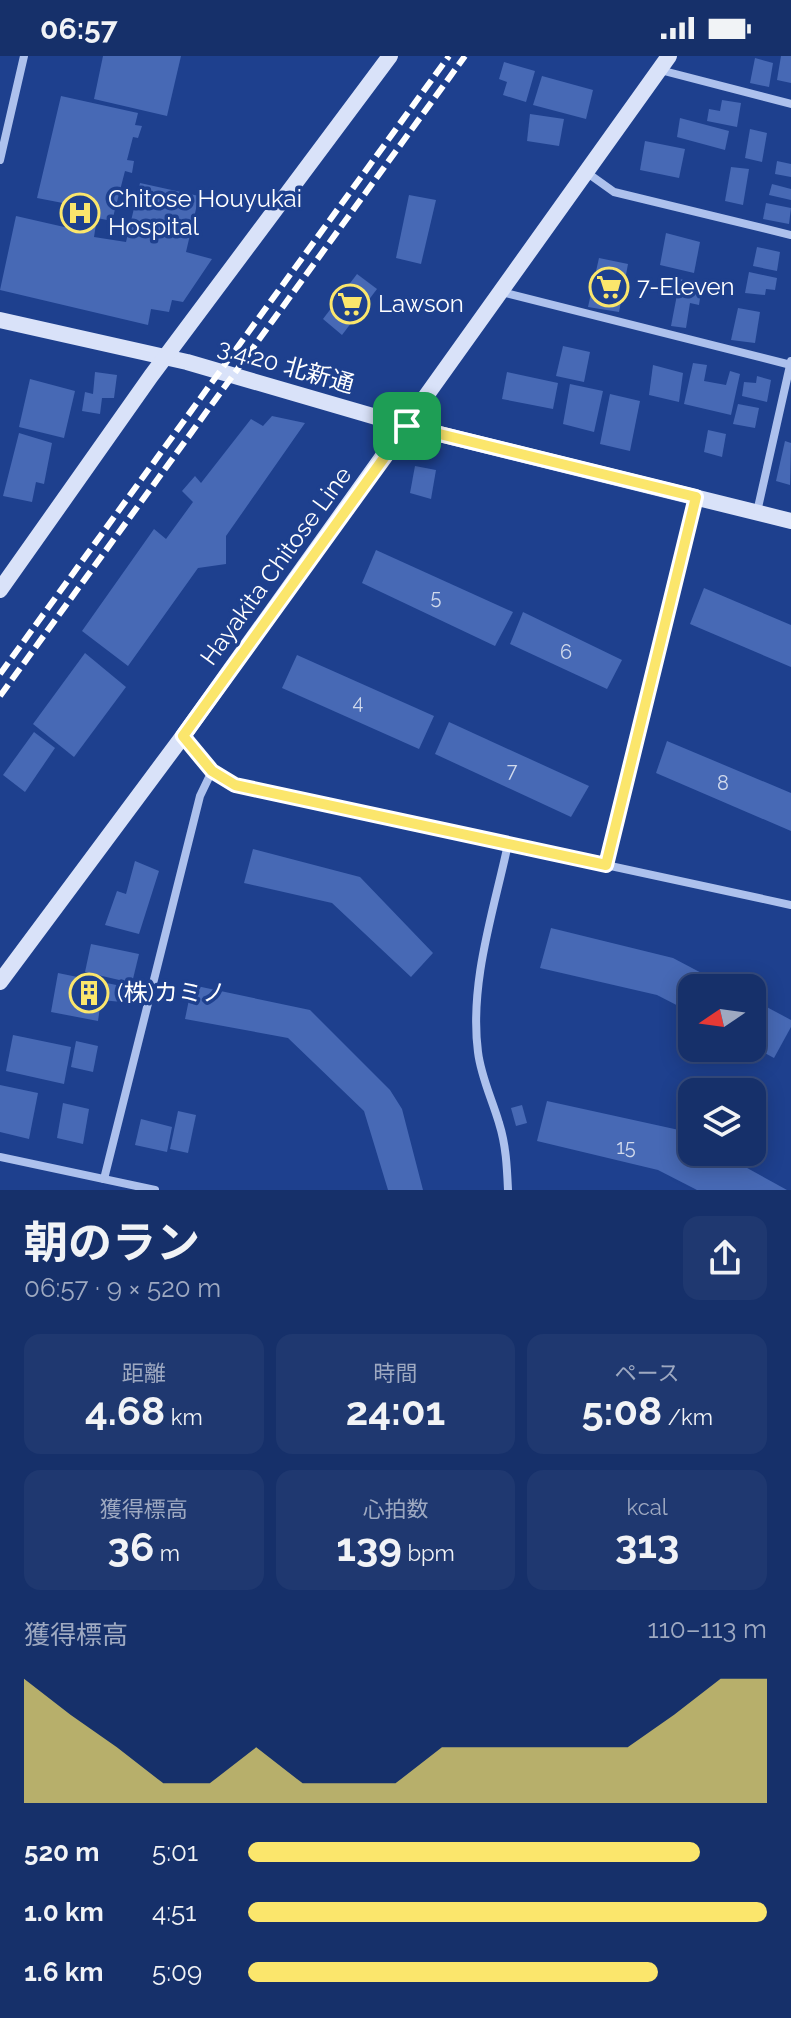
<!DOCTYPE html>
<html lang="ja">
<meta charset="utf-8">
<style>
body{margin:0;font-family:Raleway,"Noto Sans JP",sans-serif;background:#1f3870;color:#f1f3f6;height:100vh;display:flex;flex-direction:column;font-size:30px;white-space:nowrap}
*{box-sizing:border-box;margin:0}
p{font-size:26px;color:#9ea9c1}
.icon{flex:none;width:44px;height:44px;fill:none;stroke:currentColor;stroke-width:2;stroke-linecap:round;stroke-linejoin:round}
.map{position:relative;height:1134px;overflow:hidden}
.side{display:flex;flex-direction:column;background:#16306a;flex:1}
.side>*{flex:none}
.needle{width:52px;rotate:257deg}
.tools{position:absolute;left:678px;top:918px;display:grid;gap:16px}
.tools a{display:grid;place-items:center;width:88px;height:88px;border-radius:16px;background:#16306a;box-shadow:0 4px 20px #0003,0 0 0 2px #354b7e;font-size:40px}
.pin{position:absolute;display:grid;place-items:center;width:68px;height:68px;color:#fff;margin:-34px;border-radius:16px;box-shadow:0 4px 12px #0006}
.round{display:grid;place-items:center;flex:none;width:84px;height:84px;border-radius:16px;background:#1f3870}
.summary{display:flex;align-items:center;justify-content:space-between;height:136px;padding:0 24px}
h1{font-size:44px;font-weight:700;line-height:60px}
.metrics{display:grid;grid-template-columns:repeat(3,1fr);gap:12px;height:136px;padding:8px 24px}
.metrics div{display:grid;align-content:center;border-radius:16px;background:#1f3870;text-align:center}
.metrics b{font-size:40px;font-weight:700}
.metrics small{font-size:22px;font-weight:400}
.metrics p{font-size:22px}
.chart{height:224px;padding:16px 24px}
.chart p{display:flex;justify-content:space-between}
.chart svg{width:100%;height:144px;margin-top:8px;fill:#fbe66c;opacity:.7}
ul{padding:0 24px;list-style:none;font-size:26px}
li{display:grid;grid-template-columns:128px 96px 1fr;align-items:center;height:60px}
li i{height:20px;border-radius:10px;background:#fbe66c}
.status{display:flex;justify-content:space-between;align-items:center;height:56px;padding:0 40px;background:#16306a;direction:ltr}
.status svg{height:22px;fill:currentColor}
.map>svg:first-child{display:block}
.building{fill:#4769b5}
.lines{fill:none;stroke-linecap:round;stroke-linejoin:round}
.street{stroke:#adc1ed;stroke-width:8}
.secondary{stroke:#d9e2f9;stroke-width:16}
.rail{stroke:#fff;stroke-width:6;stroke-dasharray:14 6;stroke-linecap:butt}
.route-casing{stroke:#fff;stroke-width:16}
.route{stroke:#fbe66c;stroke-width:10}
.labels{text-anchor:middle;stroke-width:7;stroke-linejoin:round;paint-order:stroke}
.number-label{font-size:20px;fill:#d1daec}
.poi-label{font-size:24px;fill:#fff;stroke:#1e408e;text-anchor:start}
.street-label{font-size:24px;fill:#fff;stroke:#1e408e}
</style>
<div class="status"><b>06:57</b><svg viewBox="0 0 49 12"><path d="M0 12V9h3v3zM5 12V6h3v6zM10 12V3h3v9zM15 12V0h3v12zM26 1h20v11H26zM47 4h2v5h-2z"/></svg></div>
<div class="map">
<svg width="791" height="1134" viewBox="0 0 791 1134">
<rect width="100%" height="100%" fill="#1e408e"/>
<!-- building -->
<g class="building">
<polygon points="103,0 181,0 167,60 94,43"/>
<polygon points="781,0 791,0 791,27 777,24"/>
<polygon points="755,2 773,7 769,31 750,27"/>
<polygon points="504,6 535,15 526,46 503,39 507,26 499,23"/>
<polygon points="542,20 593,34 586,63 533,49"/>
<polygon points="61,40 138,57 135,69 142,70 138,82 133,81 127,104 134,105 132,117 125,115 112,165 97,162 94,181 126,186 140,127 199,140 186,196 212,203 183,246 172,244 169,256 151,253 148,269 0,234 16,160 73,173 74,166 65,165 68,148 37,142"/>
<polygon points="722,44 741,47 737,71 707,65 709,53 720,55"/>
<polygon points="530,58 564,63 559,90 527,85"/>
<polygon points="680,62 729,75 725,94 677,81"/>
<polygon points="750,73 767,77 762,106 745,102"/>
<polygon points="645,85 685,93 679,122 640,114"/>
<polygon points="777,105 791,108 791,121 775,118"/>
<polygon points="731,111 749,113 743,149 725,145"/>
<polygon points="772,128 791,133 791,144 769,139"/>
<polygon points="409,139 436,144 421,208 396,202"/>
<polygon points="766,147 791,152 789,168 763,163"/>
<polygon points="666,177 700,186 694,217 660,209"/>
<polygon points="757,191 780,196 777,215 753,210"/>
<polygon points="599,202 628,208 619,256 588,251"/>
<polygon points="749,216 777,222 775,234 766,233 765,239 745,237"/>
<polygon points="357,218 377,233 342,279 323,263"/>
<polygon points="680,223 702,229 699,249 690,247 686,272 671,270"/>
<polygon points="738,252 760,256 755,287 731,284"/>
<polygon points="563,290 590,296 584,326 556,320"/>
<polygon points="693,307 707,309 704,325 726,329 730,315 740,318 731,359 684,348"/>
<polygon points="653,309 683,317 679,346 649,339"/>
<polygon points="95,316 117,319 114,342 102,342 100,358 82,355 85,336 93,338"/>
<polygon points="507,316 558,327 553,353 502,343"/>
<polygon points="757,320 771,324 767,346 742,340 744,326 756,327"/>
<polygon points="30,323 75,335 64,382 19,371"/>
<polygon points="570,328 603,335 594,376 563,368"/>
<polygon points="610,338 640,345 630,395 600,388"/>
<polygon points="738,348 759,352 755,372 733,368"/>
<polygon points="272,360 305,367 226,480 226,508 198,512 128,610 82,575 154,473 166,483 193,446 182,435 195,420 201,427 251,363 263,370"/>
<polygon points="708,374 726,378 722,401 704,396"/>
<polygon points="19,377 52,387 44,428 36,426 32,446 3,440"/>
<polygon points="785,385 791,387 790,429 776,425"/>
<polygon points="415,410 436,414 431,443 410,437"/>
<polygon points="376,494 513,556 495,590 362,527"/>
<polygon points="704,532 791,569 791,611 690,568"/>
<polygon points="523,556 622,604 607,633 510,588"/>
<polygon points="85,597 126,631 74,701 33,668"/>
<polygon points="297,599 434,660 419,693 282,632"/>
<polygon points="449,666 589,730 571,761 435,698"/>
<polygon points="34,676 55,692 25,736 3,719"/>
<polygon points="667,685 791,737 791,775 656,717"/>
<polygon points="253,793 360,821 433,897 411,921 332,847 244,827"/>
<polygon points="135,805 159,815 139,878 105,869 117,835 126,838"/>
<polygon points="551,872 673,902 730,932 692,932 692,957 657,939 540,912"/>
<polygon points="91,888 139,898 132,927 85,916"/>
<polygon points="58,917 126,931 122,946 101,944 98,965 51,956"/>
<polygon points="192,929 310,954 390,1034 402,1053 423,1134 388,1134 364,1055 288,982 185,963"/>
<polygon points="752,943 791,964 791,971 774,1002 752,990"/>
<polygon points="13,979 71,991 64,1028 6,1015"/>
<polygon points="76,985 98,990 93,1016 71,1011"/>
<polygon points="0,1029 38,1037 29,1083 0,1076"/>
<polygon points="547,1045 679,1074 692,1081 692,1096 718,1096 787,1134 697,1134 658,1114 537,1085"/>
<polygon points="63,1047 89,1053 83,1088 57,1082"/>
<polygon points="522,1049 527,1067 516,1070 511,1052"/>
<polygon points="178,1055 196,1059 188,1097 170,1093"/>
<polygon points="141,1063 172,1071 167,1096 135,1089"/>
</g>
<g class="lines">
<!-- street -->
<g class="street">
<polyline points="660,14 791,48"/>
<polyline points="0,104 24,0"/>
<polyline points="586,116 614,136 791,179"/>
<polyline points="502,236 791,309"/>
<polyline points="757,456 791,305"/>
<polyline points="183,680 212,715 235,729 791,849"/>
<polyline points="606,809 696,441"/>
<polyline points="0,1101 155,1134"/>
<polyline points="104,1123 200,740 212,715"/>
<path d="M508,1134C507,1111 506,1089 499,1067C492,1043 481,1021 478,996C469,927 494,854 508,788"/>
</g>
<!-- secondary -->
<g class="secondary">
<polyline points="0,264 187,306 407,370 791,465"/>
<polyline points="0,534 151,320 390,0"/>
<polyline points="0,926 183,680 669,0"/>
</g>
<!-- rail -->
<g class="rail">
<polyline points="0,618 449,0"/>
<polyline points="0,640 465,0"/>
</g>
</g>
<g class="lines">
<!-- route casing -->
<g class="route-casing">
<polygon id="route" points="407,370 696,441 606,809 235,729 212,715 183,680"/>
</g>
<!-- route -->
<use href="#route" class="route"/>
</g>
<!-- icons -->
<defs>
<g id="hospital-ring" transform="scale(2)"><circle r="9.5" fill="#1e408e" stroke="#fbe66c" stroke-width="1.5"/><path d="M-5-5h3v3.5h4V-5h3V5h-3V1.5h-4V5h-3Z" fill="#fbe66c"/></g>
<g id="supermarket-ring" transform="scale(2)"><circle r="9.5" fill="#1e408e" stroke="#fbe66c" stroke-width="1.5"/><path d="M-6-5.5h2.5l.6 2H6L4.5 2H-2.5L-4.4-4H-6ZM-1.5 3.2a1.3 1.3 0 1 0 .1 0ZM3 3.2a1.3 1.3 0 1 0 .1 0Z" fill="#fbe66c"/></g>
<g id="building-ring" transform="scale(2)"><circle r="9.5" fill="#1e408e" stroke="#fbe66c" stroke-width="1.5"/><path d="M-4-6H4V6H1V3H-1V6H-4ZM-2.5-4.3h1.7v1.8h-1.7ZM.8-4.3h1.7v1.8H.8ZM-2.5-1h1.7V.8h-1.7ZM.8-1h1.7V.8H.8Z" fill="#fbe66c"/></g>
</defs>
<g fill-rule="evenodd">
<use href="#hospital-ring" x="80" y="157"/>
<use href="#supermarket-ring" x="609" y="231"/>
<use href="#supermarket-ring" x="350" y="248"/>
<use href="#building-ring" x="89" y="937"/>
</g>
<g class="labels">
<!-- number labels -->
<g class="number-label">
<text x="436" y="548">5</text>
<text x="566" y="603">6</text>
<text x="358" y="653">4</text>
<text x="512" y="721">7</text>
<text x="723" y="734">8</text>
<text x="626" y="1098">15</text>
</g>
<!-- poi labels -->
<g class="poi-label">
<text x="108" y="151">Chitose Houyukai<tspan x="108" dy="28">Hospital</tspan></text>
<text x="637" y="239">7-Eleven</text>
<text x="378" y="256">Lawson</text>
<text x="117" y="945">(株)カミノ</text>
</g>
<!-- street labels -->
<g class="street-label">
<text transform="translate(286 310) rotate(16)" y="8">3.4.20 北新通</text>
<text transform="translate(276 510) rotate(-54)" y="8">Hayakita Chitose Line</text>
</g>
</g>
</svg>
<div class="tools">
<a><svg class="needle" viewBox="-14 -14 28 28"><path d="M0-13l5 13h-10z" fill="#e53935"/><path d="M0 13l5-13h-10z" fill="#9ea9c1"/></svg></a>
<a><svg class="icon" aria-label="layers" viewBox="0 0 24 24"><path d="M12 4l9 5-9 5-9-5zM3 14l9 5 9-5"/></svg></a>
</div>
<div class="pin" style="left:407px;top:370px;background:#1e9e55"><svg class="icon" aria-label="arrive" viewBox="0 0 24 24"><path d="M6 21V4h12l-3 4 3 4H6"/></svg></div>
</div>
<section class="side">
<div class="summary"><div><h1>朝のラン</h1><p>06:57 · 9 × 520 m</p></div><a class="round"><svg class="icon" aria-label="share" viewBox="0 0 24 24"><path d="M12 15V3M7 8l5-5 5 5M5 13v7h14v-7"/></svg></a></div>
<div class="metrics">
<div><p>距離</p><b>4.68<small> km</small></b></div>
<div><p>時間</p><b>24:01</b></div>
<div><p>ペース</p><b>5:08<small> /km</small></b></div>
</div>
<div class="metrics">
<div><p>獲得標高</p><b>36<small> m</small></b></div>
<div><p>心拍数</p><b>139<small> bpm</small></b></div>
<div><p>kcal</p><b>313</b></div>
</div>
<div class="chart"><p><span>獲得標高</span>110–113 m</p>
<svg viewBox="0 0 160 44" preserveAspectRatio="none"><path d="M0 44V6L10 17L20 27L30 38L40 38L50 27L60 38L70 38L80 38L90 27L100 27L110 27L120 27L130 27L140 17L150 6L160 6V44z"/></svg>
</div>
<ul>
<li><b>520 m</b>5:01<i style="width:87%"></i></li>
<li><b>1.0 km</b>4:51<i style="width:100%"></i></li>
<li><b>1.6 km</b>5:09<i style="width:79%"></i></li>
</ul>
</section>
